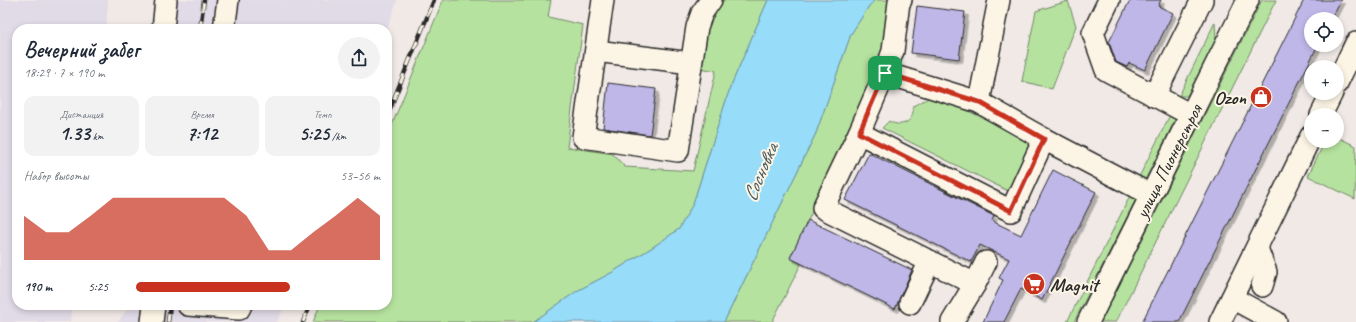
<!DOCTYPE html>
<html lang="ru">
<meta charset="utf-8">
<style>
body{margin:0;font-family:Caveat,sans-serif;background:#f2f2f3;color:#1f2937;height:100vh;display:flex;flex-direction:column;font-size:15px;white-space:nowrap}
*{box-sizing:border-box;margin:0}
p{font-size:13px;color:#747a83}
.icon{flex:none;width:22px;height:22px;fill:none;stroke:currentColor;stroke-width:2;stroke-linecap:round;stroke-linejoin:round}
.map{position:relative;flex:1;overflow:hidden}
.drawer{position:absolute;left:12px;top:24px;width:380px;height:286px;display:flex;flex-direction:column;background:#fff;border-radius:16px;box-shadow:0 2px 6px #0003}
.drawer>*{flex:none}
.fabs{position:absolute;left:1304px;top:12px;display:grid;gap:8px}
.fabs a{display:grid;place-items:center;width:40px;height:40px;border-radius:50%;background:#fff;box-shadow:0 2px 6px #0003;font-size:20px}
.pin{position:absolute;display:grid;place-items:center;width:34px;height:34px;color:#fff;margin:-17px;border-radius:8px;box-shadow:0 2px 6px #0006}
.round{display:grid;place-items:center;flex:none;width:42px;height:42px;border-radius:21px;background:#f2f2f3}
.overview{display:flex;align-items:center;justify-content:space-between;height:68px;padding:0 12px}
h1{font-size:22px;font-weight:800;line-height:30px}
.figures{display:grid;grid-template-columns:repeat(3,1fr);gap:6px;height:68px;padding:4px 12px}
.figures div{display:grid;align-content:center;border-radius:10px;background:#f2f2f3;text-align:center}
.figures b{font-size:20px;font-weight:800}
.figures small{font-size:11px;font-weight:400}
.figures p{font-size:11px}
.chart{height:112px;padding:8px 12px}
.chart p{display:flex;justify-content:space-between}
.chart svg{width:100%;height:72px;margin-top:4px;fill:#c8321e;opacity:.7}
ul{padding:0 12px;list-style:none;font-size:13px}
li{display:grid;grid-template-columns:64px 48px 1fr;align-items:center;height:30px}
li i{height:10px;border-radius:5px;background:#c8321e}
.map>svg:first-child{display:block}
.built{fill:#e1dae7}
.green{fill:#b6e29f;stroke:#708665}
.water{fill:#97dcf9;stroke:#6c95a7}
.building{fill:#bfb7e8;stroke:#2b2b2b;filter:url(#shadow)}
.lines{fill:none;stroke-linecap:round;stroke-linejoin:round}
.minor-casing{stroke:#2b2b2b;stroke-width:24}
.minor{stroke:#fcf5e5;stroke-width:21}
.rail-casing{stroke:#2b2b2b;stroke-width:4.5}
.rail{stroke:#fcf5e5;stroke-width:3;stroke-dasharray:9;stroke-linecap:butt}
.route-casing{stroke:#fff;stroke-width:8}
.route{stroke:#c8321e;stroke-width:5}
.labels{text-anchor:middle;stroke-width:4;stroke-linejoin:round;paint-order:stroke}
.poi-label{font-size:19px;font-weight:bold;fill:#2b2b2b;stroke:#fcf5e5;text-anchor:end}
.street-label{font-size:19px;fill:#2b2b2b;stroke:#fcf5e5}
.water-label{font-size:20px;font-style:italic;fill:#46575e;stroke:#fcf5e5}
</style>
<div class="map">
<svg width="1356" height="322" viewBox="0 0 1356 322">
<defs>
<filter id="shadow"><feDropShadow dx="3.5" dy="3.5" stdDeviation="0" flood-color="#0004"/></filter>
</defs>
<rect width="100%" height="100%" fill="#f0e9e6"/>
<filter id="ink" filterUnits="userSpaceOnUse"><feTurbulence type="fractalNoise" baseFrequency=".025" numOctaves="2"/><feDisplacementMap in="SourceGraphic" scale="8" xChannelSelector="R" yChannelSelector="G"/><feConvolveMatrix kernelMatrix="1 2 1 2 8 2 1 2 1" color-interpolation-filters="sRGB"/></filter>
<g filter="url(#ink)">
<!-- built -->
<g class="built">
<polygon points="0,0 108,0 106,29 17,29 17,305 72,305 70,322 0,322"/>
<polygon points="177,0 397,0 387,29 174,29"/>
<polygon points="130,305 285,305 277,322 118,322"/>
</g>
<!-- green -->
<g class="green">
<polygon points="443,0 551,0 548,17 583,25 567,147 613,154 625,167 693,171 716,71 695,67 709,17 724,0 768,0 730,88 693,204 679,229 653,247 611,273 577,291 533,322 313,322 320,305 387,305 387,137"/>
<polygon points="875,0 896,0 887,50 868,95 790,258 801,264 772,322 724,322 816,133 851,34 869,6"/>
<polygon points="1262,0 1276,0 1116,322 1101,322"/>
<polygon points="1068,1 1076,26 1052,89 1022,81 1036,11"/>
<polygon points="1215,22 1216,40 1187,96 1179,96"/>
<path d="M934,95L1032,141L1008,191L882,128L889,121C902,129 915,121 913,106Z"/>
<polygon points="1171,113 1175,120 1145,180 1139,177"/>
<polygon points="1337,137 1356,146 1355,199 1308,176 1325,141 1337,141"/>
<polygon points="1131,194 1137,197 1074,322 1067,322"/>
</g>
<!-- water -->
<polygon class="water" points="768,0 875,0 869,6 851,34 816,133 724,322 533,322 577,291 611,273 653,247 679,229 693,204 730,88"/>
<!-- building -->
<g class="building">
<polygon points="1133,0 1161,0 1158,6 1173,13 1145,70 1129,63 1127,67 1116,62 1109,42 1129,2"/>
<polygon points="1304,0 1341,0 1331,19 1311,19 1311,45 1318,45 1179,322 1142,322"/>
<polygon points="917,6 965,12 959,59 911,53"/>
<polygon points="608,83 656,89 650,135 603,128"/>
<polygon points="869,153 994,216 992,221 1021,235 1053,170 1096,192 1042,300 1021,289 1004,322 983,322 1003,280 999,278 1009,259 980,245 971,262 845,200"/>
<polygon points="808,220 912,270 895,309 790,258"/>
</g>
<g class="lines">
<!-- minor casing -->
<g class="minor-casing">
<g id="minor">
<polyline points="603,0 583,137 678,151 697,27 702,13 711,0"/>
<polyline points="1109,0 1093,33 1106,70 1191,115"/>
<polyline points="163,29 166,0"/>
<polyline points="224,29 228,0"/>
<polyline points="596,51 691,63"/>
<polyline points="885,73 979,102 1044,139 1151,195"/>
<polyline points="1337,83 1356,43"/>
<polyline points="1154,96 1202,0"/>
<polyline points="979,102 999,0"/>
<polyline points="1321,115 1332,93"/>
<polyline points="859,133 885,73 893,51 899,2 901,0"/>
<polyline points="1258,247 1258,251 1266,272 1262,286"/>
<polyline points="975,284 986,262"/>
<polyline points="1232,298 1276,322"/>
<polyline points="910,303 930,261"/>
<polyline points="188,305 239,309 241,305"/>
<polyline points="152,322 154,305"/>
<polyline points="952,322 975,284 823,208 859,133 1011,211 1044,139"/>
<polyline points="1088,322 1248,0"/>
<polyline points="1220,322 1311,136"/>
</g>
</g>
<!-- minor -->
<use href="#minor" class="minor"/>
<!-- rail casing -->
<g class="rail-casing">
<g id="rail">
<polyline points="200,29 204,0"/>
<polyline points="387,116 434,0"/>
<polyline points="168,322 170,305"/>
<polyline points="303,322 310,305"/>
</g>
</g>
<!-- rail -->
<use href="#rail" class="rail"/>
</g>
</g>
<g class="lines" filter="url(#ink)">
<!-- route casing -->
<g class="route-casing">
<polygon id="route" points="885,73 979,102 1044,139 1011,211 859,133"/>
</g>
<!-- route -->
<use href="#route" class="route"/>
</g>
<!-- icons -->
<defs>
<g id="shop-disc" transform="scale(1.15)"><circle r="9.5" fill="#c8321e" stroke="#fcf5e5"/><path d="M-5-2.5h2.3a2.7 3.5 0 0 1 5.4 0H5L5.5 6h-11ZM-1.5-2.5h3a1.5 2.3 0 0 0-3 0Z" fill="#fff"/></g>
<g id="supermarket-disc" transform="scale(1.15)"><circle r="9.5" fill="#c8321e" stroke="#fcf5e5"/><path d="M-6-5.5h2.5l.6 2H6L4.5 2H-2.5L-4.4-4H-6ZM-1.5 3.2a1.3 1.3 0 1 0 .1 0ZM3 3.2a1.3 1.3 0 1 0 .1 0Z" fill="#fff"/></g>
</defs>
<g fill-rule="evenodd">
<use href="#shop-disc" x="1261" y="97"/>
<use href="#supermarket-disc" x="1034" y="284"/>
</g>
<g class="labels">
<!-- poi labels -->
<g class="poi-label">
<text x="1246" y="104">Ozon</text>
<text x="1050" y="291" text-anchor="start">Magnit</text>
</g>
<!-- street labels -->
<g class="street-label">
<text transform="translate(1168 161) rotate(-63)" y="7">улица Пионерстроя</text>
</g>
<!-- water labels -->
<g class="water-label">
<text transform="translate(760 172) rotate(-67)" y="7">Сосновка</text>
</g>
</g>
</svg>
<div class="fabs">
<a><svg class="icon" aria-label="locate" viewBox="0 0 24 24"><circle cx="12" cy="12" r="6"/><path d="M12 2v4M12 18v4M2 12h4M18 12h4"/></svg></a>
<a>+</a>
<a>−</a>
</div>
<div class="pin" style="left:885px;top:73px;background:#1e9e55"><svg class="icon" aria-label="arrive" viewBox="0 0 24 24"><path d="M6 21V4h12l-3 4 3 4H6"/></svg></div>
<section class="drawer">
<div class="overview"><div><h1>Вечерний забег</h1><p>18:29 · 7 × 190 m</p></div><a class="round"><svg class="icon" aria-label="share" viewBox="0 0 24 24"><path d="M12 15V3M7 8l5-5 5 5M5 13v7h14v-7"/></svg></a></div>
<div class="figures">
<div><p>Дистанция</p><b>1.33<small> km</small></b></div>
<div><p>Время</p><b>7:12</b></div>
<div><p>Темп</p><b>5:25<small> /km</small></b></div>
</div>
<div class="chart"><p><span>Набор высоты</span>53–56 m</p>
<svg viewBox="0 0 160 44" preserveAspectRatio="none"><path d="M0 44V17L10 27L20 27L30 17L40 6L50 6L60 6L70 6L80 6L90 6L100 17L110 38L120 38L130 27L140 17L150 6L160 17V44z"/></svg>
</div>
<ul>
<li><b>190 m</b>5:25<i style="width:63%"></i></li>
</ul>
</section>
</div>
